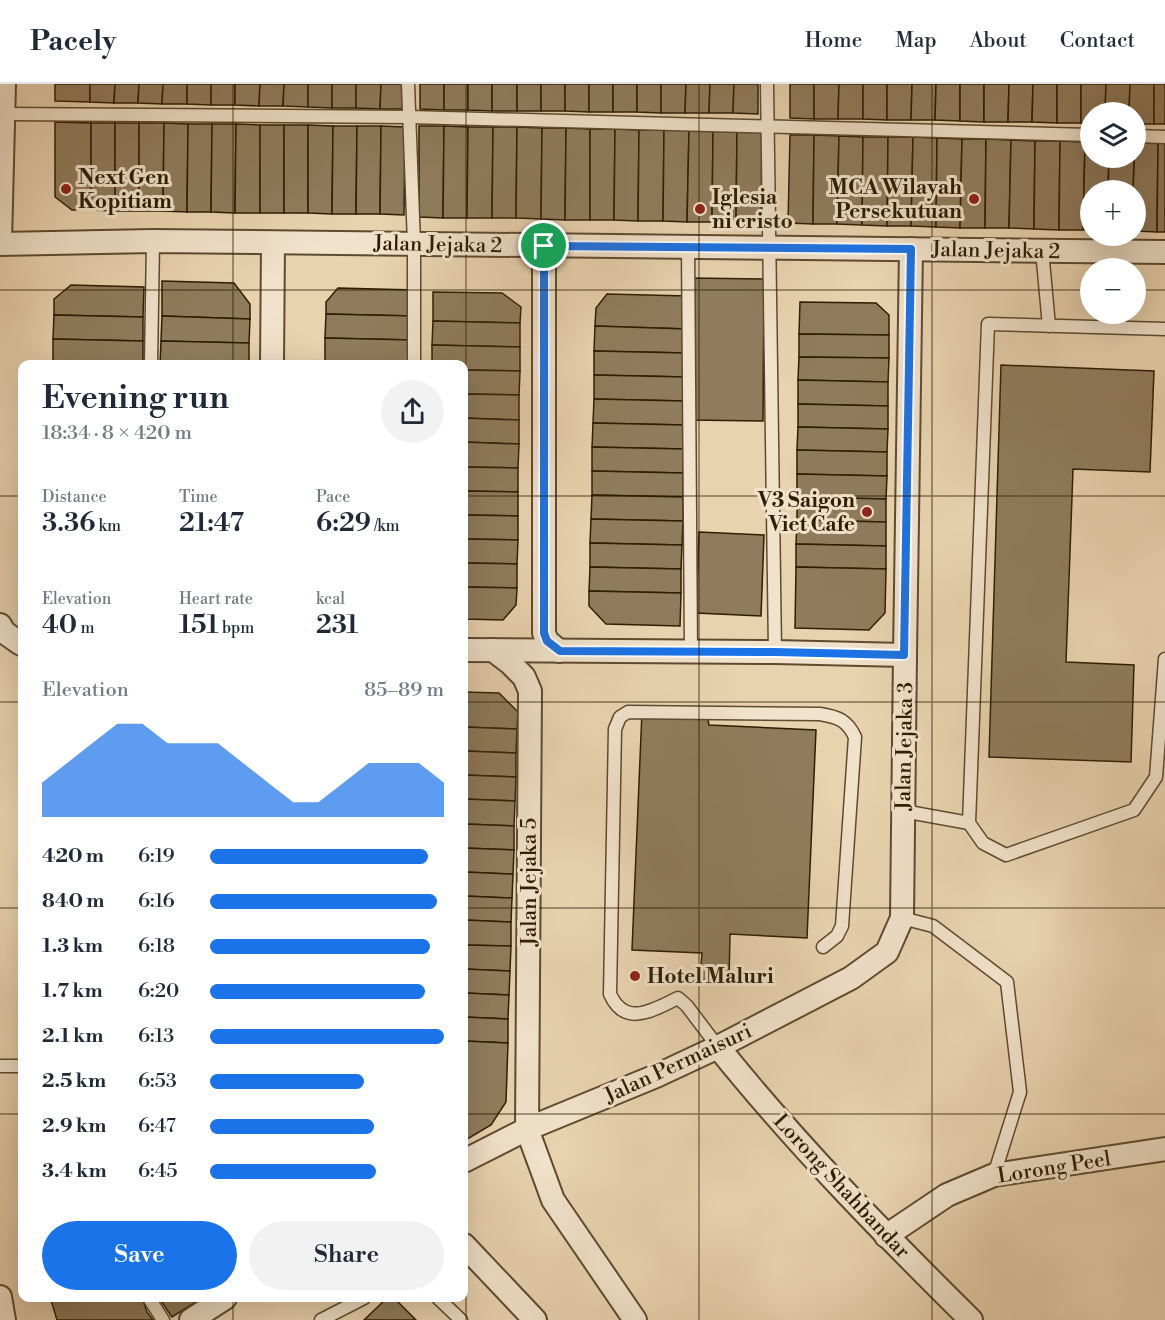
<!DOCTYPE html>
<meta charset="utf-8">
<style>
body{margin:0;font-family:"Libre Bodoni",serif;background:#f2f2f3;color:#1f2937;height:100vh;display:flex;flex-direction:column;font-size:22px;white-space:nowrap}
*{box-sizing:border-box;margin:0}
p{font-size:20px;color:#747a83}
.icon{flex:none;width:33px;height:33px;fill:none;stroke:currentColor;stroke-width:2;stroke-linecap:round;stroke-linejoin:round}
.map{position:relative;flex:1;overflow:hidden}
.side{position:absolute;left:18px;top:276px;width:450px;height:942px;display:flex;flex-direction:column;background:#fff;border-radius:12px;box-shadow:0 6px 24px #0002}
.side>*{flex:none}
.tools{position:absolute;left:1080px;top:18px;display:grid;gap:12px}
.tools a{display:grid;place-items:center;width:66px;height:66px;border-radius:50%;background:#fff;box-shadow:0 6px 24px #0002;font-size:30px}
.pin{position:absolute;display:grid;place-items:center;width:51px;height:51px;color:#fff;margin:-26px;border:3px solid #fff;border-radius:50%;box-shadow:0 2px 6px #0007}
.round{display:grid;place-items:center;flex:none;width:63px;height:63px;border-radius:32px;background:#f2f2f3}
.summary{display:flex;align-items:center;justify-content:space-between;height:102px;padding:0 24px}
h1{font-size:33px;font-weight:600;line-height:45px}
.metrics{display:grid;grid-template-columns:repeat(3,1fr);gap:9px;height:102px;padding:6px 24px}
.metrics div{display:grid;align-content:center}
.metrics b{font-size:26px;font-weight:600}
.metrics small{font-size:16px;font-weight:400}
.metrics p{font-size:16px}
.chart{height:168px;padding:12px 24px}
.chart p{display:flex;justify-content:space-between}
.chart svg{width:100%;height:108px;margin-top:6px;fill:#1a73e8;opacity:.7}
.action{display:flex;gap:12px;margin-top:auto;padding:12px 24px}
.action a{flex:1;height:69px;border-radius:36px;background:#1a73e8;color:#fff;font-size:24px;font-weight:600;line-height:69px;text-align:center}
.action a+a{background:#f2f2f3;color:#1f2937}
ul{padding:0 24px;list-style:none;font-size:20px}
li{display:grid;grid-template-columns:96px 72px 1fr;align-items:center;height:45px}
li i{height:15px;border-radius:8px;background:#1a73e8}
header{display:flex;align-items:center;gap:36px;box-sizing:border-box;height:84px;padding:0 30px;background:#fff;border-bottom:2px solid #e0e1e3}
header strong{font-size:28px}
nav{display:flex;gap:33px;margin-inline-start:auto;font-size:21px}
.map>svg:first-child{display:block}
.building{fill:#907c5d;stroke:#2f1d04;stroke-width:1.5}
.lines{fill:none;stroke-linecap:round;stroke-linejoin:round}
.service-casing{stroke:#5e4a2f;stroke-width:15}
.minor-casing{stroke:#5e4a2f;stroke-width:26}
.service{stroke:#f1e2cb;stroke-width:12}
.minor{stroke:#f1e2cb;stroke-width:22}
.route-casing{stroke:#fff;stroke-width:12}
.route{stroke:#1a73e8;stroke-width:8}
.grid{fill:none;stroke:#2f1d04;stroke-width:1.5;stroke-opacity:0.55}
.poi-dot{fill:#8f2418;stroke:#f1e2cb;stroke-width:2}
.labels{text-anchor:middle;stroke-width:6;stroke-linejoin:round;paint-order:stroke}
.poi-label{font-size:21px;font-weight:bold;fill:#2f1d04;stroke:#f1e2cb;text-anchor:start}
.street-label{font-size:21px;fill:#2f1d04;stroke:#f1e2cb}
</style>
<header>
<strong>Pacely</strong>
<nav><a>Home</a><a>Map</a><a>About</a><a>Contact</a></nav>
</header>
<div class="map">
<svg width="1165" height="1236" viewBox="0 0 1165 1236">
<rect width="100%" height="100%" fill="#e9d3af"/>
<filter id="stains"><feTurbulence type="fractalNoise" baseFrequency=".00333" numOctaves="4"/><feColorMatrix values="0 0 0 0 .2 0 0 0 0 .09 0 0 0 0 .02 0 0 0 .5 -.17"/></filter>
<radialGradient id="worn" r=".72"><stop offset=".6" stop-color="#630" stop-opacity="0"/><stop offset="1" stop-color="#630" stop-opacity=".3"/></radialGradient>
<!-- building -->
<g class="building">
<polygon points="55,0 90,0 90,18 55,17"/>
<polygon points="90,0 115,0 114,19 90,18"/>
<polygon points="115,0 139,0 138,19 114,19"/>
<polygon points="139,0 163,0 162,20 138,19"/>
<polygon points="163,0 187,0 187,20 162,20"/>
<polygon points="187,0 211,0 211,21 187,20"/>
<rect x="211" y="0" width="24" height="21"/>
<polygon points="235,0 260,0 259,22 235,21"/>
<polygon points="260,0 284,0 283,22 259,22"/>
<polygon points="284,0 308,0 308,23 283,22"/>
<polygon points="308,0 332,0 332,24 308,23"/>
<rect x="332" y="0" width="24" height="24"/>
<polygon points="356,0 381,0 380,25 356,24"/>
<polygon points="381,0 405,0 404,25 380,25"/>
<polygon points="420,0 444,0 444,26 420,25"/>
<rect x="444" y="0" width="24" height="26"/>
<polygon points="468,0 492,0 492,27 468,26"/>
<rect x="492" y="0" width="25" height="27"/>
<rect x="517" y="0" width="24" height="27"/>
<rect x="541" y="0" width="24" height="27"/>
<polygon points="565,0 589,0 589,28 565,27"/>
<rect x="589" y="0" width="24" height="28"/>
<rect x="613" y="0" width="24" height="28"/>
<polygon points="637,0 661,0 661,29 637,28"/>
<polygon points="661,0 686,0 685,29 661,29"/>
<polygon points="686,0 710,0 709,29 685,29"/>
<polygon points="710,0 734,0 733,29 709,29"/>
<polygon points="734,0 758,0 758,30 733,29"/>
<polygon points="790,0 814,0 814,35 790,34"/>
<polygon points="814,0 839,0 838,35 814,35"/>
<polygon points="839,0 863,0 863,35 838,35"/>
<polygon points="863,0 887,0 887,36 863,35"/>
<polygon points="887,0 912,0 911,36 887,36"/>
<polygon points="912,0 936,0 935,36 911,36"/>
<polygon points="936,0 960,0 960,37 935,36"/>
<polygon points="960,0 984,0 984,38 960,37"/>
<polygon points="984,0 1009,0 1008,38 984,38"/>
<polygon points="1009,0 1033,0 1032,38 1008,38"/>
<polygon points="1033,0 1057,0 1057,39 1032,38"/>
<rect x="1057" y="0" width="24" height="39"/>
<polygon points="1081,0 1106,0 1105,28 1090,28 1090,39 1081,39"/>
<polygon points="1106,0 1130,0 1129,28 1105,28"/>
<polygon points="1130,0 1154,0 1154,40 1136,40 1136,28 1129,28"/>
<rect x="1154" y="0" width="11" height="40"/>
<polygon points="55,38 91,39 91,126 72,126 55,113"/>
<polygon points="91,39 115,39 115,127 91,126"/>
<rect x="115" y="39" width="24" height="88"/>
<polygon points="139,39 164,39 163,127 139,127"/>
<polygon points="164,39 188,40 187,128 163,127"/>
<polygon points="188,40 212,40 211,128 187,128"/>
<polygon points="212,40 236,40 235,129 211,128"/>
<polygon points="236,40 260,41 260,129 235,129"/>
<rect x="260" y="41" width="24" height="88"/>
<rect x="284" y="41" width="24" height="88"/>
<polygon points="308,41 333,42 332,130 308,129"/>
<polygon points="333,42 357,42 356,130 332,130"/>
<polygon points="357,42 381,42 380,130 356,130"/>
<polygon points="381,42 405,43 404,131 380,130"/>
<polygon points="419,42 444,42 443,134 419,133"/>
<polygon points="444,42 468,43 467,134 443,134"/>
<polygon points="468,43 493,43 492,134 467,134"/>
<polygon points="493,43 517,43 516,134 492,134"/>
<polygon points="517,43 542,44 541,135 516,134"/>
<polygon points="542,44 566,44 565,136 541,135"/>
<polygon points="566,44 590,45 590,136 565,136"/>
<polygon points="590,45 615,45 614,136 590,136"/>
<polygon points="615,45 639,46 638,137 614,136"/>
<polygon points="639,46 664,46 663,137 638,137"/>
<polygon points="664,46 689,46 687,138 663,137"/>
<polygon points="689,46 713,47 712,138 687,138"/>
<polygon points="713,47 737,47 736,138 712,138"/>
<polygon points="737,47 762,47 761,139 736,138"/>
<polygon points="790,51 814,51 813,140 788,139"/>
<polygon points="814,51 839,52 837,140 813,140"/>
<polygon points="839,52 863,53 862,141 837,140"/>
<polygon points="863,53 888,53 887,142 862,141"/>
<polygon points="888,53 913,53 911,142 887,142"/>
<polygon points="913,53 937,54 936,143 911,142"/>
<polygon points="937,54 962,55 960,144 936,143"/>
<polygon points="962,55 986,55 985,144 960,144"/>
<polygon points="986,55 1011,56 1009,144 985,144"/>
<polygon points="1011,56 1035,57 1034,145 1009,144"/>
<polygon points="1035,57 1060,57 1059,146 1034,145"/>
<polygon points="1060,57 1085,58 1083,146 1059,146"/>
<polygon points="1085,58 1090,58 1090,74 1109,74 1108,106 1090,106 1090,146 1083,146"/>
<polygon points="1136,59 1158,59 1157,148 1136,147 1136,106 1133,106 1134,74 1136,74"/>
<polygon points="1158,59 1165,59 1165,148 1157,148"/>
<polygon points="1109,74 1134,74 1133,106 1108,106"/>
<polygon points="690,194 764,195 763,337 690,336"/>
<polygon points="162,197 234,199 250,220 250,235 162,232"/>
<polygon points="71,201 144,203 143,233 54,231 54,215"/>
<polygon points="338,204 415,206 414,232 326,230 326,218"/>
<polygon points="433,208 502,209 521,223 520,239 433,237"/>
<polygon points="607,210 688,212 687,245 595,242 596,224"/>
<polygon points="800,218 876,219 889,231 889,251 799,250"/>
<polygon points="326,230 414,232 413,256 325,254"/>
<polygon points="54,231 143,233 143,257 53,255"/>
<polygon points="162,232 250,235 249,259 161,257"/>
<polygon points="433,237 520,239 520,263 432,261"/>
<polygon points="595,242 687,245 686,269 594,267"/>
<polygon points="799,250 889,251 889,274 799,273"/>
<polygon points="325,254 413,256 413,280 325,278"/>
<polygon points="53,255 143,257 143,280 53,279"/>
<polygon points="161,257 249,259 249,280 160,280"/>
<polygon points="432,261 520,263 520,287 464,286 464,280 432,280"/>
<polygon points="594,267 686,269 686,293 594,291"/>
<polygon points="799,273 889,274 888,298 798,296"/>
<polygon points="325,278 401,280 324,280"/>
<polygon points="53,279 131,280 53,280"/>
<polygon points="1001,281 1154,287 1150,388 1073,385 1066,578 1134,581 1131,678 989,673"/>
<polygon points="464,286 520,287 519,311 464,310"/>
<polygon points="594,291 686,293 685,317 594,315"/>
<polygon points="798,296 888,298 888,322 798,320"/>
<polygon points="464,310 519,311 519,336 464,334"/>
<polygon points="594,315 685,317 685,341 593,339"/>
<polygon points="798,320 888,322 888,345 798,343"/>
<polygon points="464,334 519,336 519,360 464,358"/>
<polygon points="593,339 685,341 684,365 592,363"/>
<polygon points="798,343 888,345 887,368 797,366"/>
<polygon points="464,358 519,360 518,384 464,383"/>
<polygon points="592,363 684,365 683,389 592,387"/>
<polygon points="797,366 887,368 887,392 797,390"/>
<polygon points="464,383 518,384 518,408 464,407"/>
<polygon points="592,387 683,389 683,413 592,411"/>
<polygon points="797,390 887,392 886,415 797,413"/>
<polygon points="464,407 518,408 518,432 464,431"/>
<polygon points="592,411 683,413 683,437 591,435"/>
<polygon points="797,413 886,415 886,438 797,436"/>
<polygon points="464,431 518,432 518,456 464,455"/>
<polygon points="591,435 683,437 682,461 590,459"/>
<polygon points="797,436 886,438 886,462 796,460"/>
<polygon points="699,448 764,451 761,532 696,529"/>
<polygon points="464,455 518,456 517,480 464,479"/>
<polygon points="590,459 682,461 681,485 590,483"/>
<polygon points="796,460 886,462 886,485 796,483"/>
<polygon points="464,479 517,480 517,504 464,503"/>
<polygon points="590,483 681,485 681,509 589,507"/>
<polygon points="796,483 886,485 885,529 869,546 795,544"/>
<polygon points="464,503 517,504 516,521 503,536 464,535"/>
<polygon points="589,507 681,509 680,542 606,540 589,522"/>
<polygon points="464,608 499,609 518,628 517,645 464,643"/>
<polygon points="642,627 707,629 709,641 816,646 807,854 730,850 729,896 700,895 702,869 632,866"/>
<polygon points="464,643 517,645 516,669 464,667"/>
<polygon points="464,667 516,669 516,693 464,691"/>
<polygon points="464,691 516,693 515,717 464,715"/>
<polygon points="464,715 515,717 514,742 464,740"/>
<polygon points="464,740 514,742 514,766 464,764"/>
<polygon points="464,764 514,766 513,790 464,788"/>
<polygon points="464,788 513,790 512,814 464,812"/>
<polygon points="464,812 512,814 511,838 464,836"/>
<polygon points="464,836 511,838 511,862 464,861"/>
<polygon points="464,861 511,862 510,887 464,885"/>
<polygon points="464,885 510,887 509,911 464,909"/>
<polygon points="464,909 509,911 508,935 464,933"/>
<polygon points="464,933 508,935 508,959 464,957"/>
<polygon points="464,957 508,959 506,1018 491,1041 464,1057"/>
<polygon points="60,1214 142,1214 147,1228 153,1236 57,1236 51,1216"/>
<polygon points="159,1214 202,1214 172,1233"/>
<polygon points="387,1214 394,1214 416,1236 364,1236"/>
</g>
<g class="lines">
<!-- service casing -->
<g class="service-casing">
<g id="service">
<polyline points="408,0 414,160 414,280"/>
<polyline points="767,0 775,568"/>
<polyline points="4,30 409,33 1090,51"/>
<polyline points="1136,52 1165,53"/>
<polyline points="688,163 691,569"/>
<polyline points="1042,166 1049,242"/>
<polyline points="1165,245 988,240 969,739 983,759 1006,771 1134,726 1156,693 1165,575"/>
<polyline points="151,280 153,157"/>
<polyline points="903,727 969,739"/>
<polyline points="902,834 933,842 1007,898 1020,1008 994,1091"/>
<path d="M718,963L687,922L678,914C653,926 625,944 610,910L615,645L620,633L628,628L820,630C838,633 847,636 855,653L842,842L837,852L823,863"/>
<polyline points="0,982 22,982"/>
<polyline points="149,1214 163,1236"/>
<polyline points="438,1214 461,1236"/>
<polyline points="321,1236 364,1214"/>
</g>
</g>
<!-- minor casing -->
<g class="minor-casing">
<g id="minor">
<polyline points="0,157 4,0"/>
<polyline points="0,160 153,157 1165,168"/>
<polyline points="544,162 544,549 547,557 559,567"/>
<polyline points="272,280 273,159"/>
<polyline points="0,541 4,548 21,560"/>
<polyline points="464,566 775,568 905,571"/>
<polyline points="493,566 510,579 524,593 530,607 527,1045 553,1116 635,1236"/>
<path d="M718,963C796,1060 883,1149 971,1236"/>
<polyline points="464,1077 527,1045 656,992 718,963 851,894 887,868 902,834 905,571 911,165"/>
<polyline points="886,1152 947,1111 994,1091 1165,1065"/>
<polyline points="464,1161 535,1236"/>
<polyline points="0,1213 4,1236"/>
<polyline points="191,1236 225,1214"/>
</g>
</g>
<!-- service -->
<use href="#service" class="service"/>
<!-- minor -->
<use href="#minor" class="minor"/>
</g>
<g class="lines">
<!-- route casing -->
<g class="route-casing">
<polygon id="route" points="544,162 911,165 904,571 775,568 560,567 547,557 544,549"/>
</g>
<!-- route -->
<use href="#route" class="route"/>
</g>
<!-- grid -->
<path class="grid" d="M233,0V280M466,0V1236M699,0V1236M932,0V1236M0,206H1090M1136,206H1165M0,412H22M464,412H1165M0,618H22M464,618H1165M0,824H22M464,824H1165M0,1030H22M464,1030H1165M233,1214V1236"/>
<!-- markers -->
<g class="poi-dot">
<circle cx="66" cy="105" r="6"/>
<circle cx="974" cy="115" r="6"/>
<circle cx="700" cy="125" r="6"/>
<circle cx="867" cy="428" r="6"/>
<circle cx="635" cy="892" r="6"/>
</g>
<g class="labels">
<!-- poi labels -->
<g class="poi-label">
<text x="78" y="100">Next Gen<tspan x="78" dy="24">Kopitiam</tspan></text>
<text x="962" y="110" text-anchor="end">MCA Wilayah<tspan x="962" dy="24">Persekutuan</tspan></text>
<text x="712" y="120">Iglesia<tspan x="712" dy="24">ni cristo</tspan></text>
<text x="855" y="423" text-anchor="end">V3 Saigon<tspan x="855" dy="24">Viet Cafe</tspan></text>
<text x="647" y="899">Hotel Maluri</text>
</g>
<!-- street labels -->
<g class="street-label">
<text transform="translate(438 160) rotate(1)" y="7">Jalan Jejaka 2</text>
<text transform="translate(996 166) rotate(1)" y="7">Jalan Jejaka 2</text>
<text transform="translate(904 662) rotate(-89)" y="7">Jalan Jejaka 3</text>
<text transform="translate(529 798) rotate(-90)" y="7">Jalan Jejaka 5</text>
<text transform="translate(678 979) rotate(-25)" y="7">Jalan Permaisuri</text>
<text transform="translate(1054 1083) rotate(-9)" y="7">Lorong Peel</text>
<text transform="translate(842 1102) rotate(47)" y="7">Lorong Shahbandar</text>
</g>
</g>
<rect width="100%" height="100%" filter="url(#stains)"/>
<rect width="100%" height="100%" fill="url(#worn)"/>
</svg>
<div class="tools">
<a><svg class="icon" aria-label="layers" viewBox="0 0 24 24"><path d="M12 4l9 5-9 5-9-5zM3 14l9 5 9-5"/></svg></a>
<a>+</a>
<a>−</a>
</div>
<div class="pin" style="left:544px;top:162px;background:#1e9e55"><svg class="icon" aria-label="arrive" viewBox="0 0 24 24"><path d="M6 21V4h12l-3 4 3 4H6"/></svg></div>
<section class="side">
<div class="summary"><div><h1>Evening run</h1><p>18:34 · 8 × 420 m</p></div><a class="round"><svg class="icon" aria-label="share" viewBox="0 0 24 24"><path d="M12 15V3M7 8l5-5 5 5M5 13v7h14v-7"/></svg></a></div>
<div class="metrics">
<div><p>Distance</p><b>3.36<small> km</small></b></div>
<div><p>Time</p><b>21:47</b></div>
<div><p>Pace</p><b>6:29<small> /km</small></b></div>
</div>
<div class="metrics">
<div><p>Elevation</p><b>40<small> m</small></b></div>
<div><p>Heart rate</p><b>151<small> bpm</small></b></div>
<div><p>kcal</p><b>231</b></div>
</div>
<div class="chart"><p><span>Elevation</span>85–89 m</p>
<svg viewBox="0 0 160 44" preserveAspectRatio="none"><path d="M0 44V30L10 22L20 14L30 6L40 6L50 14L60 14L70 14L80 22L90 30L100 38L110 38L120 30L130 22L140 22L150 22L160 30V44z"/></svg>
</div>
<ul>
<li><b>420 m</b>6:19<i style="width:93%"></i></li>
<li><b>840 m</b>6:16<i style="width:97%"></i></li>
<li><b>1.3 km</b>6:18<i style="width:94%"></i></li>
<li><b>1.7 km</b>6:20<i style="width:92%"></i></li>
<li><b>2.1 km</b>6:13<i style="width:100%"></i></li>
<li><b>2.5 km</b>6:53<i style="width:66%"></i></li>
<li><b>2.9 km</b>6:47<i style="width:70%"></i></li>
<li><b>3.4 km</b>6:45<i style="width:71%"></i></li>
</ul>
<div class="action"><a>Save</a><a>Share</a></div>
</section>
</div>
